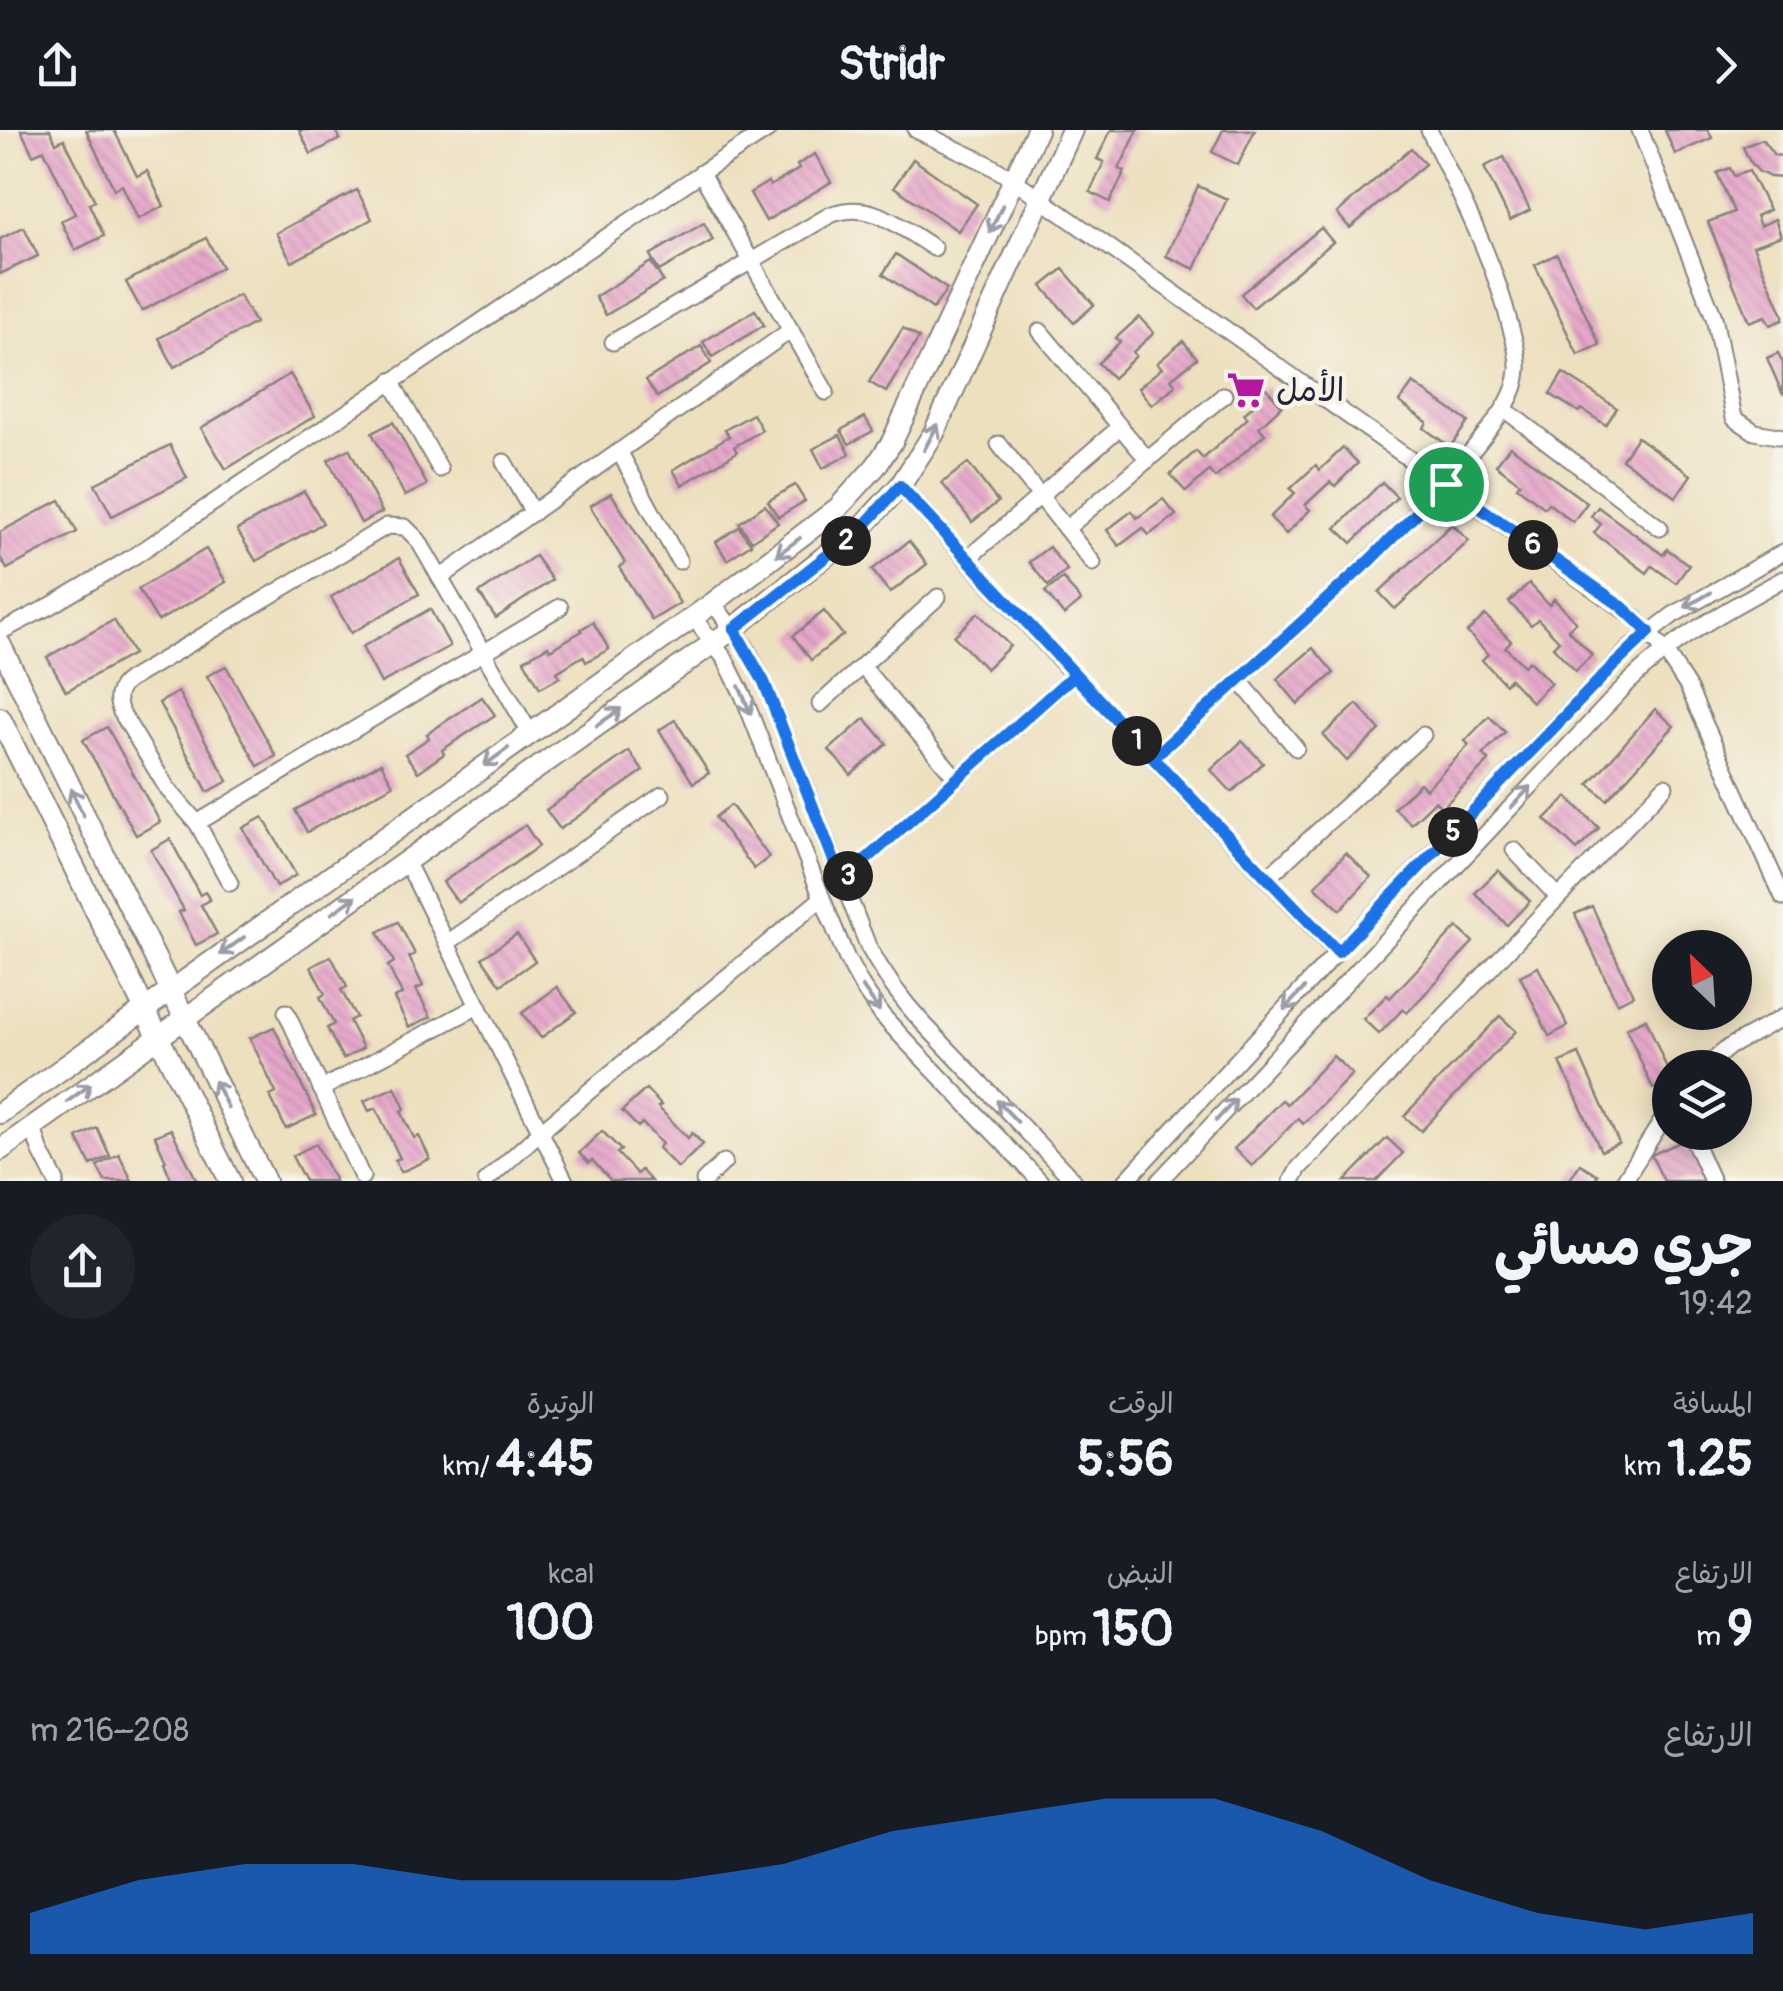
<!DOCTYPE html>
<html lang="ar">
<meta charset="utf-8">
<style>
body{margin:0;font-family:Pangolin,"Playpen Sans Arabic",sans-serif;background:#20242c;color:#f1f3f6;direction:rtl;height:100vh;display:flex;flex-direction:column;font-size:38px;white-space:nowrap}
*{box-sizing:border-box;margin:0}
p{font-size:32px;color:#9ea1a6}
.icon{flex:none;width:55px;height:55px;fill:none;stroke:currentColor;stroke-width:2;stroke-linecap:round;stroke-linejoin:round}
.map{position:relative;height:1051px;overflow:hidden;direction:ltr}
.details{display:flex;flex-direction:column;background:#171b24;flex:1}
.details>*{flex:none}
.needle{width:65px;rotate:335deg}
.controls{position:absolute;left:1652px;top:800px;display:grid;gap:20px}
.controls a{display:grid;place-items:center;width:100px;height:100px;border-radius:50%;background:#171b24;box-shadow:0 5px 25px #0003;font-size:50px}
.pin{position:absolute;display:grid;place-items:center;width:85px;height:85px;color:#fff;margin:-42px;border:5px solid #fff;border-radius:50%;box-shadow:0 2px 10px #0007}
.km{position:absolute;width:50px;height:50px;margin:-25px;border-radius:50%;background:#222;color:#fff;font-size:28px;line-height:50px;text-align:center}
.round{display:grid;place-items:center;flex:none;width:105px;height:105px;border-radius:52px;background:#20242c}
.summary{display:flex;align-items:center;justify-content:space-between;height:170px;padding:0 30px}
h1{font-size:55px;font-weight:700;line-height:75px}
.stats{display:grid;grid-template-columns:repeat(3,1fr);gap:15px;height:170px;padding:10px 30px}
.stats div{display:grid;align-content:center}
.stats b{font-size:50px;font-weight:700}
.stats small{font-size:28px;font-weight:400}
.stats p{font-size:28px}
.chart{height:280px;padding:20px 30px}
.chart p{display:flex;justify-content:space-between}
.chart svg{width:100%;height:180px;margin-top:10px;fill:#1a73e8;opacity:.7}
header{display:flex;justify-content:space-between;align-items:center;height:130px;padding:0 30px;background:#171b24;font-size:45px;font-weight:700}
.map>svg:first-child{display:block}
.building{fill:url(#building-back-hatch)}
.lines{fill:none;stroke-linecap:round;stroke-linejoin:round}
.minor-casing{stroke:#88817d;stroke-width:19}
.major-casing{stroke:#88817d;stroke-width:24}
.minor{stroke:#fff;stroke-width:15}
.major{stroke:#fff;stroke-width:20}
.oneway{stroke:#9c9ca7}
.route-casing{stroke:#fff;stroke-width:20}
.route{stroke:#1a73e8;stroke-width:12}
.labels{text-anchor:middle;stroke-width:9;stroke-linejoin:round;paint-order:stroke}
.poi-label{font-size:32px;fill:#22223b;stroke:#f7f3e8;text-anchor:start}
</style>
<header><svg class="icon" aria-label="forward" viewBox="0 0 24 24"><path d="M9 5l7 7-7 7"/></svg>Stridr<svg class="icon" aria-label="share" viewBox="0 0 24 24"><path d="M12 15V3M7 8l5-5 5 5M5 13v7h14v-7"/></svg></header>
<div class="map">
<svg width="1783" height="1051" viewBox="0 0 1783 1051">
<defs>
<pattern id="building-back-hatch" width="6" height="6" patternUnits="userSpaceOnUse" patternTransform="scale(2.5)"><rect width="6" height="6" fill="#e6a7ca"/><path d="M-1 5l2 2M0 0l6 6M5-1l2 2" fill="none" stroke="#c58fae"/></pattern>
</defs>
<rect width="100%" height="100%" fill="#f7f3e8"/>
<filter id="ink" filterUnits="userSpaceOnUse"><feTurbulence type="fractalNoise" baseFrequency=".01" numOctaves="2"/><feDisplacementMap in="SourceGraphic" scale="20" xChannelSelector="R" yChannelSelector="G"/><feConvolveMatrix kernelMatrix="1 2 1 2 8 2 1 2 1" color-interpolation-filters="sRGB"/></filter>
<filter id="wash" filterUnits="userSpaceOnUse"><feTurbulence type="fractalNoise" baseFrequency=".0048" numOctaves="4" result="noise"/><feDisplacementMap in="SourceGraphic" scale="40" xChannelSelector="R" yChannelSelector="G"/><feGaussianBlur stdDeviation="2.25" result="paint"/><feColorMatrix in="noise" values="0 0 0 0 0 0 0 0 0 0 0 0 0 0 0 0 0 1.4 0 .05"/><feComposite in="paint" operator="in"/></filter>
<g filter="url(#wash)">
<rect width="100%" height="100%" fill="#ede0bf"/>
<g id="blocks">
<!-- building -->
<g class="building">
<polygon points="21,0 50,0 56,13 64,9 95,71 89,74 104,106 75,120 61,91 75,84 44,20 33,25"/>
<polygon points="86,0 114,0 137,46 147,41 164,76 138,89 122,55 114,59"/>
<polygon points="299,0 336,0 340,9 311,24"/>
<polygon points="1111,0 1138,0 1119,39 1125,41 1110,72 1090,62 1104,32 1097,29"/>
<polygon points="1223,0 1255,0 1238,35 1212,22"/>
<polygon points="1665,0 1708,0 1712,8 1675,24"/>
<polygon points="1762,9 1774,25 1783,26 1783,48 1770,47 1758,41 1749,30 1743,17"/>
<polygon points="1411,18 1425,34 1350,98 1337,83"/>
<polygon points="815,24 831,52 766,91 750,63 768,52 770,56 799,39 797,35"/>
<polygon points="1504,27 1530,80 1510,90 1484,37"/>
<polygon points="913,29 977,74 958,101 894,57"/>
<polygon points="1730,38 1734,46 1749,41 1769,80 1756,86 1760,96 1775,89 1781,106 1753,116 1783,185 1783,190 1770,195 1765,186 1749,192 1708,92 1734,82 1717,43"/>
<polygon points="1198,56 1227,69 1195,139 1166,126"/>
<polygon points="357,60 372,89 292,132 276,103"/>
<polygon points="704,93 713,110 659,141 650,125"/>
<polygon points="24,97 38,126 0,144 0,109"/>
<polygon points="1321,98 1333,112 1253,178 1241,164"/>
<polygon points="206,108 222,137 142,181 126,152"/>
<polygon points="896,124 947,159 933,179 883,144"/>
<polygon points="1557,124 1600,215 1578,225 1535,135"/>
<polygon points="651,132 663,151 606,185 595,167"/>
<polygon points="1063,139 1094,175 1074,193 1042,156"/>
<polygon points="239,165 255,193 174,237 159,208"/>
<polygon points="755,180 764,195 712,227 703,212"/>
<polygon points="1139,187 1154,203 1133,222 1136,226 1113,248 1098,233 1120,212 1116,208"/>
<polygon points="903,198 919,208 886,262 869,252"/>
<polygon points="1183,211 1197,228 1171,249 1176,255 1152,275 1138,258 1162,238 1157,233"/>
<polygon points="701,216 711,233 657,267 646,250"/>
<polygon points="1778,223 1783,233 1783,265 1767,228"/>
<polygon points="1563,243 1617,278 1606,295 1581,279 1579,282 1550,264"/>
<polygon points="290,244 315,286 226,339 201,298"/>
<polygon points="1413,253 1468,292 1450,317 1424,298 1427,292 1399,272"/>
<polygon points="1265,257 1282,276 1259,297 1265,304 1215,348 1209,341 1186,362 1170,344 1196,321 1203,329 1248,288 1244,284 1257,272 1253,268"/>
<polygon points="753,284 762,300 734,317 737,322 682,355 673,340 729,306 725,300"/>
<polygon points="865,287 873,301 849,314 841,300"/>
<polygon points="393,292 427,355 405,366 372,303"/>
<polygon points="840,305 850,324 823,338 813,319"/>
<polygon points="1637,307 1691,345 1676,367 1622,329"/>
<polygon points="170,315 187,348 112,386 95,354"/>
<polygon points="1510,316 1587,373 1573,392 1548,373 1545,378 1517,357 1520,353 1496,335"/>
<polygon points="1343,318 1358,333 1335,356 1330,352 1305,375 1310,380 1286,404 1270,387 1295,363 1290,359 1316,335 1320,340"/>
<polygon points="349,319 382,382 361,393 328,330"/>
<polygon points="968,333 998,372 972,392 942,353"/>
<polygon points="1382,352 1397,367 1352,413 1336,398"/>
<polygon points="795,355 805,371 778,387 768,371"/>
<polygon points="304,361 323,393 256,431 237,400"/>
<polygon points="611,363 680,473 652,490 619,437 625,433 590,376"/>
<polygon points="1163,369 1176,385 1149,405 1143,398 1119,416 1107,400 1132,381 1137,388"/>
<polygon points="60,370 77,402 7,439 0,427 0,402"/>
<polygon points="765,375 778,393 752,411 739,393"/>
<polygon points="1598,377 1663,425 1667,419 1689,435 1676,453 1652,436 1647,443 1594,403 1601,394 1591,386"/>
<polygon points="1452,394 1469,411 1395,479 1379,462"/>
<polygon points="739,397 751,414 727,430 716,412"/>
<polygon points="909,411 927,434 890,463 872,440"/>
<polygon points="1049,417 1067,440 1048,456 1029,432"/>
<polygon points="206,419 226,452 158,491 138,459"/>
<polygon points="535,426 552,450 496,488 479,463"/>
<polygon points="399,428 419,464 351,503 331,467"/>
<polygon points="1063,448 1081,471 1064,485 1045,462"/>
<polygon points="1529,453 1549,475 1554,469 1576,492 1568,499 1592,525 1576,541 1553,517 1559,511 1538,489 1531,495 1509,472"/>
<polygon points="430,479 450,516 381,553 362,517"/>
<polygon points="824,481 843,505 811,530 793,506"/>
<polygon points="978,483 1010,516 986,539 954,506"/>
<polygon points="1485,485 1511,511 1505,517 1524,536 1529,531 1551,553 1532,572 1510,549 1505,554 1482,530 1488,524 1467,502"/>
<polygon points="114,490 133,524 66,561 47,527"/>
<polygon points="593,492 609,519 586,532 583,526 557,542 560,547 540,558 524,530 548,516 550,520 582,501 581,499"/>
<polygon points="1313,518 1334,543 1298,574 1277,549"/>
<polygon points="226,536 276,626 258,636 207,546"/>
<polygon points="178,562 228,651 208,662 159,573"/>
<polygon points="482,567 495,585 442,620 444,624 418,642 405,624 429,608 427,604"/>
<polygon points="1357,574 1380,600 1347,631 1323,605"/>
<polygon points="1655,579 1674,596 1607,670 1589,654"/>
<polygon points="1489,586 1505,602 1483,624 1489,631 1442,678 1435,671 1411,694 1394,678 1420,653 1426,659 1469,615 1465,611"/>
<polygon points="865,588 887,614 851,645 829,620"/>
<polygon points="675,590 709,643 693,653 659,600"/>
<polygon points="107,597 160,692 136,705 83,610"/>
<polygon points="1242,611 1263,633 1232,662 1211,640"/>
<polygon points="629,621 643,641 560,699 546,680"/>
<polygon points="381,633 393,655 307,702 295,680"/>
<polygon points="1567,667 1599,698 1577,720 1545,689"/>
<polygon points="731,675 769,727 754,739 715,687"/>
<polygon points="263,687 296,745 276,757 243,698"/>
<polygon points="525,695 539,716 458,773 443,752"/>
<polygon points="170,709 200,765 205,762 210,770 201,775 217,804 196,815 179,782 184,780 151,720"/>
<polygon points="1346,723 1371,747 1340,780 1315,756"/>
<polygon points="1498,740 1530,771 1507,795 1475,763"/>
<polygon points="1592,776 1633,865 1617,873 1575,784"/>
<polygon points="398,792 415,824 409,827 423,856 416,859 431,887 409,897 394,868 402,864 388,836 394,832 378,802"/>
<polygon points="1457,797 1473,812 1407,883 1403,879 1379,904 1363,889 1387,865 1390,868"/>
<polygon points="517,804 535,831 501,855 482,828"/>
<polygon points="331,826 347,857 341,860 356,887 349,891 363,918 343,929 327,898 334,894 320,867 325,864 311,837"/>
<polygon points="1538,837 1568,896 1549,906 1520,846"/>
<polygon points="557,857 576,882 541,908 522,883"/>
<polygon points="1500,886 1516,901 1421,1001 1404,986"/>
<polygon points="1646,889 1670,946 1670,952 1653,959 1626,898"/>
<polygon points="274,897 316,985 286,999 270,966 276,963 250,908"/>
<polygon points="1579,924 1619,1013 1601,1021 1560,932"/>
<polygon points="1333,926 1352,944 1303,994 1298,988 1252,1036 1234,1019 1282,970 1287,974"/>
<polygon points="395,957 405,979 401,981 414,1008 419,1006 430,1029 401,1042 395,1030 400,1028 376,978 369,981 364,971"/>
<polygon points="646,959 661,975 658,977 688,1008 692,1003 703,1014 678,1038 658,1018 662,1014 642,993 638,997 622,981"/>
<polygon points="97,998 110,1026 91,1035 77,1008"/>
<polygon points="171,999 197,1051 172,1051 164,1032 166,1031 155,1006"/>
<polygon points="602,1001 621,1020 617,1023 637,1044 641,1040 651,1051 611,1051 592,1030 589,1033 579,1023"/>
<polygon points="1387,1008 1403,1023 1376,1051 1345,1051"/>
<polygon points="1687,1009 1706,1051 1664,1051 1651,1025"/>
<polygon points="316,1014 335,1051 305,1051 292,1026"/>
<polygon points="119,1024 132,1051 105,1051 97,1036"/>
<polygon points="1580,1034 1598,1045 1594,1051 1569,1051"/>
</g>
</g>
</g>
<g filter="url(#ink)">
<use href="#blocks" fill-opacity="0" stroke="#88817d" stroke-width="2.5"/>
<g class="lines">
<!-- minor casing -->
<g class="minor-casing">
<g id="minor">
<polyline points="916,0 986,33 1014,50 1635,488 1664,520 1688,557 1783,767"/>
<polyline points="1640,0 1714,187 1734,288 1755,302 1783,307"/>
<polyline points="701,43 826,262"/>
<polyline points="1040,201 1148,330"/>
<path d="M613,212L830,85C872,69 899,97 934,118"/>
<polyline points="391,251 440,339"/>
<polyline points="1504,279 1660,398"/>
<polyline points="999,314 1093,433"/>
<polyline points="619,321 679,431"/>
<polyline points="504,332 533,383"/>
<polyline points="900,356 1074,545 1337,822"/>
<polyline points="1066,399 1224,265"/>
<polyline points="967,429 1120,297"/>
<polyline points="440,448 791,200"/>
<path d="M713,473L745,516L764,552L868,816C883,844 900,868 922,892L1074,1051"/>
<polyline points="694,488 725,529 743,565 822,768 847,829 863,858 882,885 904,909 1040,1051"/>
<polyline points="0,502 50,476 136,425 701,43 768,0"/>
<polyline points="862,536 957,649"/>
<polyline points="1239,550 1296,618"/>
<polyline points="820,574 938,467"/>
<path d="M1153,628C1198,587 1243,546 1287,506C1355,444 1422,384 1479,312C1496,290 1516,269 1518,240C1519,225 1514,210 1510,195C1493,126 1459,64 1429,0"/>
<polyline points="197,693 560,477"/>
<polyline points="1514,720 1558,767"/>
<polyline points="406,731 565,1051"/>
<polyline points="1267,748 1423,605"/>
<polyline points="842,751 1074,545"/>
<path d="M230,753L197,693L167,658L121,582C115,569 117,558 129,550L387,396L405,397L418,410L530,603"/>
<polyline points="447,813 662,665"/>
<polyline points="286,882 362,1047"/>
<polyline points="1704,938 1729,917 1783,887"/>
<polyline points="321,959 478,876"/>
<polyline points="33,997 40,1020 56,1051"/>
<polyline points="1690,1002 1712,1051"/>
<polyline points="486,1051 540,1002 822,768"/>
<polyline points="704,1051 724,1032"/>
<polyline points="1126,1051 1337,822 1630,518 1673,485 1783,422"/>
<path d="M1159,1051L1627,554C1677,506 1723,482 1783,449"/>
<polyline points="1292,1051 1299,1038 1665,656"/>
<polyline points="1624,1051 1670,978"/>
</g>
</g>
<!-- major casing -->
<g class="major-casing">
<g id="major">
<polyline points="0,514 265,1051"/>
<polyline points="0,588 230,1051"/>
<polyline points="0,983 713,473 838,378 876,336 892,312 1037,0"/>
<polyline points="0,1020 733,499 862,397 900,356 934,303 1072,0"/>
</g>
</g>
<!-- minor -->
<use href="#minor" class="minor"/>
<!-- major -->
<use href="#major" class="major"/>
</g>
<!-- one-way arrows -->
<defs><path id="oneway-shaft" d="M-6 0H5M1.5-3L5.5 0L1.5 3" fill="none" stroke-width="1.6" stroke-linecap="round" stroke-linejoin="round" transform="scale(2.5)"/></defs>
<g class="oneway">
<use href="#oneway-shaft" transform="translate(996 89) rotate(115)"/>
<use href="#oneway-shaft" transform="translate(931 307) rotate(-62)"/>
<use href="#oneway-shaft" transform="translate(788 417) rotate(143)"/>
<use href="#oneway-shaft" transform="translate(1698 470) rotate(150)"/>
<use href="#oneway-shaft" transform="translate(745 570) rotate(67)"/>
<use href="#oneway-shaft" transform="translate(609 587) rotate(-35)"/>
<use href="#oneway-shaft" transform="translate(496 627) rotate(144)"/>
<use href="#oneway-shaft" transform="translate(1521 667) rotate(-47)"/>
<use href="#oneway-shaft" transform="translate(77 672) rotate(-116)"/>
<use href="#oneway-shaft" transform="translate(344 775) rotate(-35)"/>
<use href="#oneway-shaft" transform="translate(232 816) rotate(144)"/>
<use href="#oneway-shaft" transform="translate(871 869) rotate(55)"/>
<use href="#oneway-shaft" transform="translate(1294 869) rotate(133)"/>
<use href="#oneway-shaft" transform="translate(79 963) rotate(-36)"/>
<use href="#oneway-shaft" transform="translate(221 964) rotate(-117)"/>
<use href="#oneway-shaft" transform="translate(1226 980) rotate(-47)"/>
<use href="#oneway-shaft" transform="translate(1007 981) rotate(-134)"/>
</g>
</g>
<g class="lines" filter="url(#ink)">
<!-- route casing -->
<g class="route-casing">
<polyline id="route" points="1446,354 1369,431 1153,628 900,356 862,398 734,499 764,552 842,751 1074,545 1338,822 1610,539 1649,502 1620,475 1446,354"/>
</g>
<!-- route -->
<use href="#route" class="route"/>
</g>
<!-- icons -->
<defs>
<g id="supermarket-bare" transform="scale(3)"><path d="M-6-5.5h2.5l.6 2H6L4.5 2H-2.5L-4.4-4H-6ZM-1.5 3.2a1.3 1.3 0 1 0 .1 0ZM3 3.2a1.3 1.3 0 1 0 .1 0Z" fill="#b5179e" stroke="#f7f3e8" stroke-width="2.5" paint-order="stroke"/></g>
</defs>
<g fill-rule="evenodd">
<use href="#supermarket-bare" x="1246" y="260"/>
</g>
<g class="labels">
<!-- poi labels -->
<g class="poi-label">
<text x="1276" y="271">الأمل</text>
</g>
</g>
</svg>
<div class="controls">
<a><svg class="needle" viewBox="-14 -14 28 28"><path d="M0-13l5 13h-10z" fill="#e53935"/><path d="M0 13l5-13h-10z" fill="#9ea1a6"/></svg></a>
<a><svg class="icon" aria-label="layers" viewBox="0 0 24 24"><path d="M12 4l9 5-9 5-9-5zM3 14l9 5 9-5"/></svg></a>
</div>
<div class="pin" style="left:1446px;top:354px;background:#1e9e55"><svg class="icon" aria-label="arrive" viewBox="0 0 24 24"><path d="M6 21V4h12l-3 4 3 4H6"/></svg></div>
<b class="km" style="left:1137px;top:611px">1</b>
<b class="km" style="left:846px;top:411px">2</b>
<b class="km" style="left:848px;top:746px">3</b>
<b class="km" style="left:1453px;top:702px">5</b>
<b class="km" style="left:1533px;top:415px">6</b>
</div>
<section class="details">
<div class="summary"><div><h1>جري مسائي</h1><p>19:42</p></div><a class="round"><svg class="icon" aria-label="share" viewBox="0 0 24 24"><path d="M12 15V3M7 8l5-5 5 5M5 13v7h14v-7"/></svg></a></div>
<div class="stats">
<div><p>المسافة</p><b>1.25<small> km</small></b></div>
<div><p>الوقت</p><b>5:56</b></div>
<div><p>الوتيرة</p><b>4:45<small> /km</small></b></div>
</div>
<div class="stats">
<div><p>الارتفاع</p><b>9<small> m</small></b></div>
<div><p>النبض</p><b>150<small> bpm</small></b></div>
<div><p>kcal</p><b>100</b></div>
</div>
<div class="chart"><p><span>الارتفاع</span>208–216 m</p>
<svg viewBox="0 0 160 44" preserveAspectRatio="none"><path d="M0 44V34L10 26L20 22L30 22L40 26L50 26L60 26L70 22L80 14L90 10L100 6L110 6L120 14L130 26L140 34L150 38L160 34V44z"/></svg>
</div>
</section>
